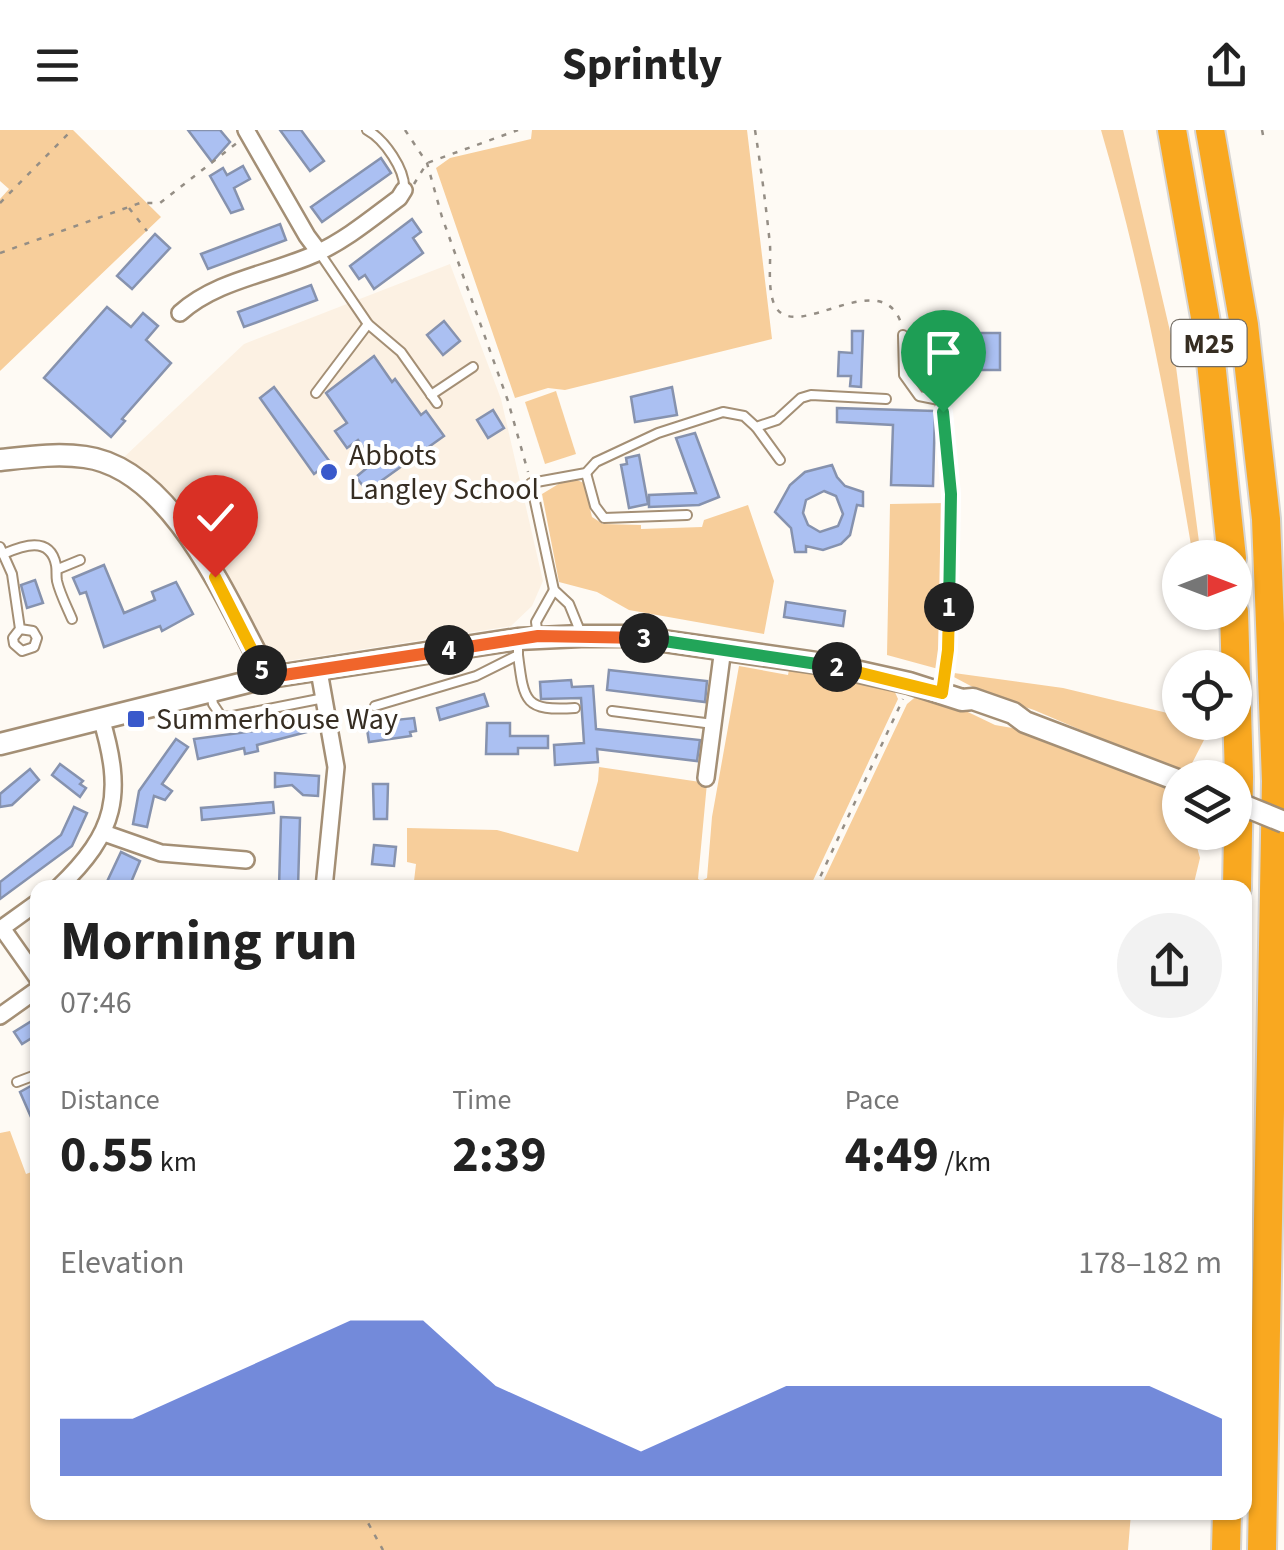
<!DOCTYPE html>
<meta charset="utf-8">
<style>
body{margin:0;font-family:"Source Sans 3",sans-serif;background:#f2f2f2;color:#222;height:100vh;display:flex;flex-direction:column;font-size:38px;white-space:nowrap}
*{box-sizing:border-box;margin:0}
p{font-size:32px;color:#767676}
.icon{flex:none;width:55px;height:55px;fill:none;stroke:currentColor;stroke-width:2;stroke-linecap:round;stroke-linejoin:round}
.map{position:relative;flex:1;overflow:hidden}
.sheet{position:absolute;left:30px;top:750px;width:1222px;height:640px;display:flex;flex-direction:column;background:#fff;border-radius:20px;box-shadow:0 2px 8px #0004}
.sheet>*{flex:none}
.needle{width:65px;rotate:90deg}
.tools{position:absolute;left:1162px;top:410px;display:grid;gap:20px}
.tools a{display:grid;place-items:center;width:90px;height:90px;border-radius:50%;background:#fff;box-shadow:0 2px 8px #0004;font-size:50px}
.pin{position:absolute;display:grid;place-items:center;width:85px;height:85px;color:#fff;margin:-102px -42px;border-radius:50% 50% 50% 0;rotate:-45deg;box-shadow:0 0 10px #0007}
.pin .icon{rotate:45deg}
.km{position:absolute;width:50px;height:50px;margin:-25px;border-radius:50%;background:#222;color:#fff;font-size:28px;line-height:50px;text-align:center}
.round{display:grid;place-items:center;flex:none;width:105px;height:105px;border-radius:52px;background:#f2f2f2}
.headline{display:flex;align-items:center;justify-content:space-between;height:170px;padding:0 30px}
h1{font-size:55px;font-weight:700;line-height:75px}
.stats{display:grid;grid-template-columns:repeat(3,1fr);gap:15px;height:170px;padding:10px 30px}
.stats div{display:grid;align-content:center}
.stats b{font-size:50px;font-weight:700}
.stats small{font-size:28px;font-weight:400}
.stats p{font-size:28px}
.chart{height:280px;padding:20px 30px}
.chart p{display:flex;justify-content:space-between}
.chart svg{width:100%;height:180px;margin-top:10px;fill:#3959cb;opacity:.7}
header{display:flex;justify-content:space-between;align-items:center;height:130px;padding:0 30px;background:#fff;font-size:45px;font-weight:700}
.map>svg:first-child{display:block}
.built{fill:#fcf1e3}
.green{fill:#f7ce9b}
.building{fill:#abc0f2;stroke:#8692ae;stroke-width:2.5;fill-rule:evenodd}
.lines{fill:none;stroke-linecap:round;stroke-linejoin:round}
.service-casing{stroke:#a48f75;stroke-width:12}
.minor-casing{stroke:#a48f75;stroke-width:20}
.tertiary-casing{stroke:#a48f75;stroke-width:25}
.motorway-casing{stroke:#d7d5d3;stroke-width:32}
.path{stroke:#958e85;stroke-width:2.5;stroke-dasharray:5 8;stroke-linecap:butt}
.service{stroke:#fff;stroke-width:8}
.minor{stroke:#fff;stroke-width:15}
.tertiary{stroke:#fff;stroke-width:20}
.motorway{stroke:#f9a820;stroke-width:28}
.tertiary-bridge-casing{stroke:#a48f75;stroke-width:25;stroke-linecap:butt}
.tertiary-bridge{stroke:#fff;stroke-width:20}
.split-1-casing{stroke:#fff;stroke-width:20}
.split-2-casing{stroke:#fff;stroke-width:20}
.split-3-casing{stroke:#fff;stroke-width:20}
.split-4-casing{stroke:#fff;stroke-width:20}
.split-5-casing{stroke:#fff;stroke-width:20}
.split-6-casing{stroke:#fff;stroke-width:20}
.split-1{stroke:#22a559;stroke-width:12}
.split-2{stroke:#f5b400;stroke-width:12}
.split-3{stroke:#22a559;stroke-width:12}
.split-4{stroke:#f0652b;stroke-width:12}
.split-5{stroke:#f0652b;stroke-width:12}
.split-6{stroke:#f5b400;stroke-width:12}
.poi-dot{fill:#3959cb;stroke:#fff;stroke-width:4}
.labels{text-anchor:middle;stroke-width:8;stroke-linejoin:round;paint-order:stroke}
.shield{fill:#fff;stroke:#726c64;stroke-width:2.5}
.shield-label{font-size:28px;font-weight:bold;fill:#362d22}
.poi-label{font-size:30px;fill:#362d22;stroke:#fff;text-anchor:start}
</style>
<header><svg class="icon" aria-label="menu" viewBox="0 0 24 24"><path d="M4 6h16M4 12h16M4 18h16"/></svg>Sprintly<svg class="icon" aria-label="share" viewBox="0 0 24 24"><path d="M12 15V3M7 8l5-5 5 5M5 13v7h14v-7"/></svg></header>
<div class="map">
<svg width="1284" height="1420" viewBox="0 0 1284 1420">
<rect width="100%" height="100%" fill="#fefaf4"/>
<!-- built -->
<polygon class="built" points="450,134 501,269 543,451 532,476 511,496 274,533 267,530 206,406 190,384 122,329 244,214"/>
<!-- green -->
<g class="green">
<polygon points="0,0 73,0 161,87 0,241 0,69 9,59 0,51"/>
<polygon points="532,0 747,0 772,209 565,260 548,258 515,268 436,38 450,28 531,9"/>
<path d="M1101,0H1123L1173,214L1201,427H1193C1169,283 1142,140 1101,0Z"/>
<polygon points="556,261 576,324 545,334 525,272"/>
<polygon points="570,347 584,353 592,387 603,394 641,395 641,399 702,397 704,390 748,375 774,451 764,504 629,480 597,462 559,452 542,364"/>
<polygon points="946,373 942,520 942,540 887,525 890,374"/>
<polygon points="790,534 886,555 894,560 898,569 810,757 475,758 414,751 416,734 407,732 407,698 497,700 578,722 598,651 599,637 707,653 698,749 701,751 707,748 712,687 739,536 788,545"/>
<polygon points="954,543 1063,558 1180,586 1180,592 1206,593 1205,608 1186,645 1034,580 984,563 952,546"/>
<polygon points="919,564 945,571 995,595 1030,601 1180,662 1180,702 1193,703 1200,728 1193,757 820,758 907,574"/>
<polygon points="10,1001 26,1044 37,1040 38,1382 1131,1383 1128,1420 0,1420 0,1003"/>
</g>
<!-- building -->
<g class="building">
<polygon points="188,0 220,0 230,12 212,32"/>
<polygon points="280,0 301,0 324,31 310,41"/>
<polygon points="381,28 391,43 322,92 311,77"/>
<polygon points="243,36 250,49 234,58 243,79 231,83 210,46 223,38 227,45"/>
<polygon points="412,89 421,102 413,108 423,123 374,159 365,145 359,149 350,136"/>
<polygon points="280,94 286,110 208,139 201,124"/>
<polygon points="155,104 170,118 132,159 117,146"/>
<polygon points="311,155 317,170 244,197 238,182"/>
<polygon points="107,177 131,197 143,183 158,196 146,210 171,233 122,289 125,291 111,307 44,248"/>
<polygon points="444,191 460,211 443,225 427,205"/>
<polygon points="852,201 863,201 861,257 850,256 851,246 838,246 839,222 852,223"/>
<rect x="972" y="203" width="28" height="37"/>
<polygon points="374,226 392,252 395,249 421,285 426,281 444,306 367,361 356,347 374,332 358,310 347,318 335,301 347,293 326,263"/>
<polygon points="274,257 330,332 314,344 260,268"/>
<polygon points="672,257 677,285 635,292 631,267"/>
<polygon points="837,278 935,281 933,356 891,355 893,295 837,292"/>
<polygon points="493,280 504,298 488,308 477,290"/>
<polygon points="695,303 719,367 699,375 649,377 649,365 696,363 676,308"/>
<polygon points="639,325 648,374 629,378 621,335 627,334 626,328"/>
<path d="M832,335L837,347L845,356L863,362V376L857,375L850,405L841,414L823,420L806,416V422H795L791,398L775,382L790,355L805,342ZM824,361L836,366L843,384L838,396L820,402L808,395L803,383L806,370Z"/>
<polygon points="104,435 124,483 155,470 152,462 176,452 193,484 162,501 160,496 104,517 86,462 80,464 73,448"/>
<polygon points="35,450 43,473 27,478 21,455"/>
<polygon points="786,472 845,481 843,496 784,487"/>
<polygon points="609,540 707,551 705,572 607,560"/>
<polygon points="571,550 572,557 593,556 596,599 700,610 697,631 597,619 598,632 555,635 554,615 584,613 581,568 541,569 540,552"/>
<polygon points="484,564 488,576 440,590 437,578"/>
<polygon points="315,584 318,599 257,615 258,621 245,624 244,618 198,629 194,609 254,601"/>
<polygon points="414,588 416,601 410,602 411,606 369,612 366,593"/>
<polygon points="487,593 510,593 510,606 548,606 548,618 518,618 518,624 486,624"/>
<polygon points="176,609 188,617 162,654 172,661 165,670 154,666 147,697 133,694 139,661"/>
<polygon points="60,634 83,651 80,654 86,658 80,667 52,645"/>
<polygon points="30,639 39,650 12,675 0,677 0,664"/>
<polygon points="275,643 319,646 318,666 303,665 292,655 275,657"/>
<polygon points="373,654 388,654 387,689 374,689"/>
<polygon points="273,672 274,683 202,690 201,678"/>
<polygon points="74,677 87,683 72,716 0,769 0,752 61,705"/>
<polygon points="281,687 300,688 298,758 279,758"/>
<polygon points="374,715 396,717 394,736 372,734"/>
<polygon points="121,722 140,731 132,750 128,758 104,758"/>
<polygon points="38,887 38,904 22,914 14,902"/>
<polygon points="38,952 38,1003 20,962"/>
</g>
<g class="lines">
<!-- service casing -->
<g class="service-casing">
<g id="service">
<path d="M367,0C384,9 406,40 404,60"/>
<polyline points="319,122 368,194 401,222 437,273"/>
<path d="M903,205L904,245L919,266L939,270L943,282C952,374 959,471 942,563"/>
<polyline points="316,263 368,194"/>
<polyline points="431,265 473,237"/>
<polyline points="756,297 780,330"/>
<polyline points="586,343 595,376 604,388 687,385"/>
<polyline points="0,417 12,444 20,499 13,508 14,514 22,521 34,517 37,508 33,501 20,499"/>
<path d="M3,424C22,416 50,405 56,435C57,440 56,446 57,451C60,464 67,477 72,489"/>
<polyline points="58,439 80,430"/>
<polyline points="580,501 569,474 554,460 531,353 586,343 596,332 658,303 723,282 744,286 756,297 777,290 801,268 811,265 886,269"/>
<polyline points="538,506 536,492 554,460"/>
<path d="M518,525C524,573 525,581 575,578"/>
<polyline points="211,563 213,574 221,586 228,587 324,568"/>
<polyline points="375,576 476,546 518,525 518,514"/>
<polyline points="612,581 713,594"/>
<polyline points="17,952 38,944"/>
</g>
</g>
<!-- minor casing -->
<g class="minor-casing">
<g id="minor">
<polyline points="246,0 307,106 319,122"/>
<path d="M180,183C217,150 270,144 315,124C346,110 372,88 399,68L404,60"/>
<polyline points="319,541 336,637 324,758"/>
<polyline points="706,648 723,518"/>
<polyline points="104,703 161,723 246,730"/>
<path d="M58,758C117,702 124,664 101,588"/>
<polyline points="38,772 2,798 38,849"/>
<polyline points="0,886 38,859"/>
</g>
</g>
<!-- tertiary casing -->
<g class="tertiary-casing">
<g id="tertiary">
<path d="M0,330C28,327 57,323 85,327C170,338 225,466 261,533L264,548"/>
<polyline points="0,614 264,548 518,509 581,506 628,506 824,534 909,553 962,570 973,569 1013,583 1025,592 1180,651"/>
</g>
</g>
<!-- motorway casing -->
<g class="motorway-casing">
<g id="motorway">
<polyline points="1172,0 1208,204 1232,428"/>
<polyline points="1210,0 1244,195 1266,389 1276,651 1262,1420"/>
<polyline points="1234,482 1239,647 1237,758"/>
<polyline points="1226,1420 1227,1382"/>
</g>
</g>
<!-- path -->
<g class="path">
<polyline points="405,0 427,33 442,87 508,271 528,342"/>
<path d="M755,0C761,38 766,76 770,115C771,133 767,160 775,176C796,215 883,131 902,196"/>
<polyline points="1262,0 1264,10"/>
<polyline points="414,54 427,33 518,0"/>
<polyline points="0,73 72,0"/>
<polyline points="129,78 147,101"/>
<polyline points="0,123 140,73 160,73 238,12"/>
<polyline points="815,758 903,569"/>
<polyline points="362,1382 383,1420"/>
<polyline points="524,1382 524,1392"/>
</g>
<!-- service -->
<use href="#service" class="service"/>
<!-- minor -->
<use href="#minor" class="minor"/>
<!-- tertiary -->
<use href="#tertiary" class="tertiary"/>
<!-- motorway -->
<use href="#motorway" class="motorway"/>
<!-- tertiary-bridge casing -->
<g class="tertiary-bridge-casing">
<polyline id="tertiary-bridge" points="1235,672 1284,692"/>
</g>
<!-- tertiary-bridge -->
<use href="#tertiary-bridge" class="tertiary-bridge"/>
</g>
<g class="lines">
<!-- split-1 casing -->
<g class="split-1-casing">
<polyline id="split-1" points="943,282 951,364 949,477"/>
</g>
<!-- split-2 casing -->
<g class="split-2-casing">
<polyline id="split-2" points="837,537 942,563 948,520 949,477"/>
</g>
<!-- split-3 casing -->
<g class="split-3-casing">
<polyline id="split-3" points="644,508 837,537"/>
</g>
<!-- split-4 casing -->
<g class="split-4-casing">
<polyline id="split-4" points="449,520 538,506 644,508"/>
</g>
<!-- split-5 casing -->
<g class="split-5-casing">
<polyline id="split-5" points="262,540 264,548 449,520"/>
</g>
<!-- split-6 casing -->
<g class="split-6-casing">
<polyline id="split-6" points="215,447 262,540"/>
</g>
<!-- split-1 -->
<use href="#split-1" class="split-1"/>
<!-- split-2 -->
<use href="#split-2" class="split-2"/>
<!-- split-3 -->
<use href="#split-3" class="split-3"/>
<!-- split-4 -->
<use href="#split-4" class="split-4"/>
<!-- split-5 -->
<use href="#split-5" class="split-5"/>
<!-- split-6 -->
<use href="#split-6" class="split-6"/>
</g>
<!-- markers -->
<g class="poi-dot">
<circle cx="329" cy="342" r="10"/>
<rect x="126" y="579" width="20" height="20" rx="5"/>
</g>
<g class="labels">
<!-- shield labels -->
<rect class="shield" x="1171.5" y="190" width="75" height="46" rx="8"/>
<g class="shield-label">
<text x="1209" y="223">M25</text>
</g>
<!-- poi labels -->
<g class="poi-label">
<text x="349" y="335">Abbots<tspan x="349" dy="34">Langley School</tspan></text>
<text x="156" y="599">Summerhouse Way</text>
</g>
</g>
</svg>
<div class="tools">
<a><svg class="needle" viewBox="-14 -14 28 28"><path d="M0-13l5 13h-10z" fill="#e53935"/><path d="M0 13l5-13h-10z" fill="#767676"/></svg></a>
<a><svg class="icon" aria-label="locate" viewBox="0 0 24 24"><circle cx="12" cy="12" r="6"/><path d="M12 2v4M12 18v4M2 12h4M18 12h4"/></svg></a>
<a><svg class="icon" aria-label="layers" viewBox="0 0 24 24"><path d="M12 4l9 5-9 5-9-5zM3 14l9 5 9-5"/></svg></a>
</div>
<div class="pin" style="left:943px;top:282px;background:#1e9e55"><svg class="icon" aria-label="arrive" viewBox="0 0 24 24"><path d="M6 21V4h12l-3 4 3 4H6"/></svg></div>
<div class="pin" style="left:215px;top:447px;background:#d93025"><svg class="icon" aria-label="check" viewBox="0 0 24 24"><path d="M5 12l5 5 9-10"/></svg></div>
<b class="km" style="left:949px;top:477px">1</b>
<b class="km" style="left:837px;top:537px">2</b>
<b class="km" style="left:644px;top:508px">3</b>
<b class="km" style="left:449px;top:520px">4</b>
<b class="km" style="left:262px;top:540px">5</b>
<section class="sheet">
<div class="headline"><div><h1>Morning run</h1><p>07:46</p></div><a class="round"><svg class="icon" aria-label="share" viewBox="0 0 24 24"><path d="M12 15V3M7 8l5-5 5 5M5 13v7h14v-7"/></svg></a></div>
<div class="stats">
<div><p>Distance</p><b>0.55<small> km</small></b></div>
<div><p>Time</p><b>2:39</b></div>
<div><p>Pace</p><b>4:49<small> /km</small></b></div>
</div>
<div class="chart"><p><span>Elevation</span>178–182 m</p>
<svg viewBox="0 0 160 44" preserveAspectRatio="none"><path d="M0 44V30L10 30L20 22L30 14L40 6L50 6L60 22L70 30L80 38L90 30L100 22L110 22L120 22L130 22L140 22L150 22L160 30V44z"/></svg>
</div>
</section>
</div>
